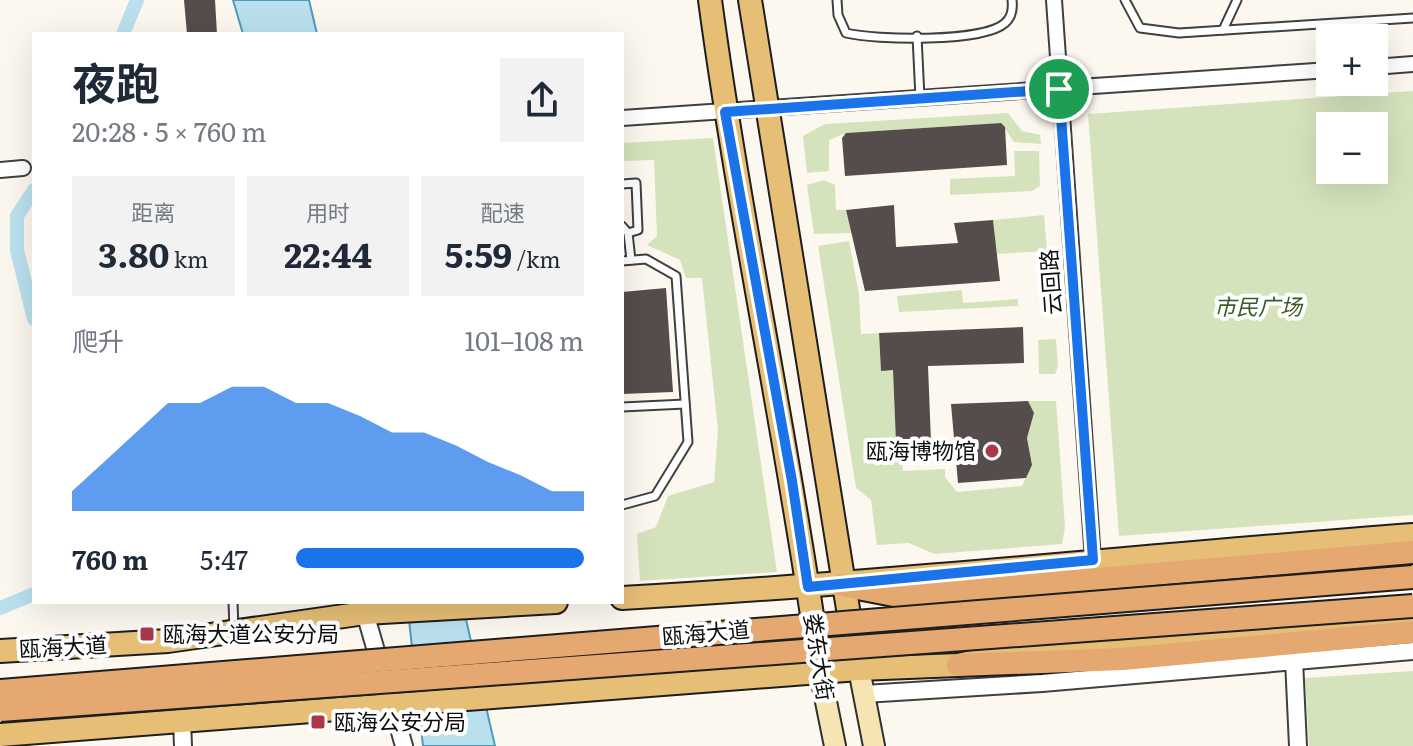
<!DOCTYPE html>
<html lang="zh">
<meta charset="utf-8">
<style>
body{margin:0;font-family:Literata,"Noto Sans SC",serif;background:#f2f2f3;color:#1f2937;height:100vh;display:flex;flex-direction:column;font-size:30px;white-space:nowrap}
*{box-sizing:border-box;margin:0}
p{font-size:26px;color:#747a83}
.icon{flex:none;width:44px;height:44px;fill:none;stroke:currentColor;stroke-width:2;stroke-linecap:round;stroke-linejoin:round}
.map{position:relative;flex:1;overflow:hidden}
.sheet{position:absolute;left:32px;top:32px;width:592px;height:572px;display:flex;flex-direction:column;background:#fff;border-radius:0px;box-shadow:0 8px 32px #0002}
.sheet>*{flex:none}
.fabs{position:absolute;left:1316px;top:24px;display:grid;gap:16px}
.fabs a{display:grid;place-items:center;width:72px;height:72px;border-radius:0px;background:#fff;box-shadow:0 8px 32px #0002;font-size:40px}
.pin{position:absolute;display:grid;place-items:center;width:68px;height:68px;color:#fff;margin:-34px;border:4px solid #fff;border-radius:50%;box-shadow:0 2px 8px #0007}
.round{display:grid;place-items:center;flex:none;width:84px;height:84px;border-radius:0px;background:#f2f2f3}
.headline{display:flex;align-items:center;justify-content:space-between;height:136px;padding:0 40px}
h1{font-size:44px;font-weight:700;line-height:60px}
.stats{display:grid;grid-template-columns:repeat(3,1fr);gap:12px;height:136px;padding:8px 40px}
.stats div{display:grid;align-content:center;border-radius:0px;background:#f2f2f3;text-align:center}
.stats b{font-size:34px;font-weight:700}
.stats small{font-size:22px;font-weight:400}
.stats p{font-size:22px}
.chart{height:224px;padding:16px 40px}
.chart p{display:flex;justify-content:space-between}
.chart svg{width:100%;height:144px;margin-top:8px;fill:#1a73e8;opacity:.7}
ul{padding:0 40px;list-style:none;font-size:26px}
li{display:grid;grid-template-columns:128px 96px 1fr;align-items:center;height:60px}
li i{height:20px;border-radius:10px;background:#1a73e8}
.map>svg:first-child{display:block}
.green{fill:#d5e3bd;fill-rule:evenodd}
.water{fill:#bae0ee;stroke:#4b9bbb;stroke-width:2}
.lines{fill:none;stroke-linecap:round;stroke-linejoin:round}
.canal{stroke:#bae0ee;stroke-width:14}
.building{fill:#544d4b}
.service-casing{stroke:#404040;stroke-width:11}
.minor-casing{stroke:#404040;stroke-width:18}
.tertiary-casing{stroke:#404040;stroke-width:20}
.secondary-casing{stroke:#2f2f2f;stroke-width:24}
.primary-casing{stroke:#1e1e1e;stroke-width:26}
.trunk-casing{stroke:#1e1e1e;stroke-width:26}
.service{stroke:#fff;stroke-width:7}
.minor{stroke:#fff;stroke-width:14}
.tertiary{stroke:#fff;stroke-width:16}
.secondary{stroke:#f4e5b3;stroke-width:20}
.primary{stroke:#e6be76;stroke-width:22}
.trunk{stroke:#e4a870;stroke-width:22}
.trunk-bridge-casing{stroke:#1e1e1e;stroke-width:26;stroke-linecap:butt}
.trunk-bridge{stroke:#e4a870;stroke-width:22}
.route-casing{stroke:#fff;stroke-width:16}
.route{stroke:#1a73e8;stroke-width:10}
.poi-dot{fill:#aa384a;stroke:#fff;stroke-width:3}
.labels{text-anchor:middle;stroke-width:8;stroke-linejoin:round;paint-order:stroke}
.street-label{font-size:22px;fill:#0d0d0d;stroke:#fff}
.park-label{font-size:22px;font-style:italic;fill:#375c26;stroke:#fff}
.poi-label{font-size:22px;fill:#0d0d0d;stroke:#fff;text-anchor:start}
</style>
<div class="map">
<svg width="1413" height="746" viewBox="0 0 1413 746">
<rect width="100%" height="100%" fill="#fdf8ef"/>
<!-- green -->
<g class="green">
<path d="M1413,91V515L1119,536L1088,114ZM1330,126H1374V170H1330Z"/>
<polygon points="1008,113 1022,131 1040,135 1041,144 1014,142 1001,123 846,133 829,140 829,171 807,173 803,136 825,124"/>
<polygon points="713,138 777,572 640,581 637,534 656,527 668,496 714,482 718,430 702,278 686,278 680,260 647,245 657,236 654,160 622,161 622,143"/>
<polygon points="1014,151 1039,151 1040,186 1032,191 950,195 950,179 1015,176"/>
<polygon points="824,180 835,185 836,210 846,210 851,233 814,234 807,185"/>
<polygon points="1044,215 1047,251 997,254 993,220"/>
<polygon points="849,241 859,294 861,334 879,333 881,370 893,370 896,443 901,443 903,471 945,469 945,477 957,492 1022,486 1032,465 1027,438 1034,413 1028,401 1056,401 1065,527 1062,544 934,554 909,543 877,545 871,500 856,488 818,246"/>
<polygon points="962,290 963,303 1018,299 1018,306 899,312 897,296"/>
<polygon points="1056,339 1058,366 1055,374 1039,374 1038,340"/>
<polygon points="1413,671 1413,746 1309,746 1305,678"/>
</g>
<!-- water -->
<g class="water">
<polygon points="233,0 309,0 317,34 243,34"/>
<polygon points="407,602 462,602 495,746 423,746"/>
</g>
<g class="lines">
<!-- canal -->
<g class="canal">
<polyline points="123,34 137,0"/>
<polyline points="34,190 17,216 17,250 34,319"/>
<polyline points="0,608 34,594"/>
</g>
</g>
<!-- building -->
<g class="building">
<polygon points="184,0 215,0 217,34 187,34"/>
<polygon points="1001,123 1005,127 1007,165 845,176 842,138 846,133"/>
<polygon points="894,205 896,247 958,243 954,223 993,220 1000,281 865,291 846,210"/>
<polygon points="666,288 673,392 622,394 622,292"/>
<polygon points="1023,327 1024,363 928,366 931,442 896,443 893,370 881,371 879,333"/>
<polygon points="1028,401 1034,413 1027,438 1032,465 1026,478 958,483 951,404"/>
</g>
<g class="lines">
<!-- service casing -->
<g class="service-casing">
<g id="service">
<path d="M837,0L838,15L846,33C875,40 983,43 1005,23C1012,17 1013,8 1012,0"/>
<polyline points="1125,0 1140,28 1179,33 1413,18"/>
<polyline points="1223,30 1237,0"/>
<polyline points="917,36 920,98"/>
<polyline points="622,184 636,183 638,230 628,233"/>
<polyline points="622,226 628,233 631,260"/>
<polyline points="622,261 646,259 676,276 688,442 655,496 622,505"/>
<polyline points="622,407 685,404"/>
<polyline points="233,602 234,629"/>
</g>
</g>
<!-- minor casing -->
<g class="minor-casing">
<g id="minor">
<polyline points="1054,0 1093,560"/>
<polyline points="1374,67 1413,64"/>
<polyline points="622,118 1330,70"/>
<polyline points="0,170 23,168"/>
</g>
</g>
<!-- tertiary casing -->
<g class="tertiary-casing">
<g id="tertiary">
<polyline points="365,613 381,668"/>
<polyline points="1294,660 1298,746"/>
<polyline points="864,694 1042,683 1413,651"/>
<polyline points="390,697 404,746"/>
<polyline points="182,721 183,746"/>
</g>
</g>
<!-- secondary casing -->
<g class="secondary-casing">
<g id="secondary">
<polyline points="859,669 874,746"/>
<polyline points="820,672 835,746"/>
</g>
</g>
<!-- primary casing -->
<g class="primary-casing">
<g id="primary">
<path d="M710,0C739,215 785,427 816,642"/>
<polyline points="750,0 853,640"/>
<path d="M622,598C886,583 1149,555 1413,535"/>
<polyline points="0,651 168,641 365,613 556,602"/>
<polyline points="0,735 859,669 958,665 1029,650 1413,621"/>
</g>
</g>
<!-- trunk casing -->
<g class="trunk-casing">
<g id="trunk">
<polyline points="842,585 899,596 1413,552"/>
<polyline points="958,665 1123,659 1413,632"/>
</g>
</g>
<!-- service -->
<use href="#service" class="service"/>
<!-- minor -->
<use href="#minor" class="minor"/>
<!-- tertiary -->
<use href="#tertiary" class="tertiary"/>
<!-- secondary -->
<use href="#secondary" class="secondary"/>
<!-- primary -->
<use href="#primary" class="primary"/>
<!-- trunk -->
<use href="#trunk" class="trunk"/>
<!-- trunk-bridge casing -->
<g class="trunk-bridge-casing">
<g id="trunk-bridge">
<polyline points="0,691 1413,577"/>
<polyline points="0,710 1413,606"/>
</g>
</g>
<!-- trunk-bridge -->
<use href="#trunk-bridge" class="trunk-bridge"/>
</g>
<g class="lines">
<!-- route casing -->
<g class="route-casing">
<polygon id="route" points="1059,89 1093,560 808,587 792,481 725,112"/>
</g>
<!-- route -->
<use href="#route" class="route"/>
</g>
<!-- markers -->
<g class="poi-dot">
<circle cx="992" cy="451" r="8"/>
<rect x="139" y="626" width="16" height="16" rx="4"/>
<rect x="310" y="714" width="16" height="16" rx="4"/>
</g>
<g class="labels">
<!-- street labels -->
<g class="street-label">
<text transform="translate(1051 282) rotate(-94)" y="8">云回路</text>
<text transform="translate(706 633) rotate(-5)" y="8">瓯海大道</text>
<text transform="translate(63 647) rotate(-3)" y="8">瓯海大道</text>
<text transform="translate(819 657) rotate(81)" y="8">娄东大街</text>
</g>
<!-- park labels -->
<g class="park-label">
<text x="1258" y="315">市民广场</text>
</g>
<!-- poi labels -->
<g class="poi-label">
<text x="976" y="459" text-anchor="end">瓯海博物馆</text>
<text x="163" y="642">瓯海大道公安分局</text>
<text x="334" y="730">瓯海公安分局</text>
</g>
</g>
</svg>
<div class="fabs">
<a>+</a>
<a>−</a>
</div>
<div class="pin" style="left:1059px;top:89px;background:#1e9e55"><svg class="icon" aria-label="arrive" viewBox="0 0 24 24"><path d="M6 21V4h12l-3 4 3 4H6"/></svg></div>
<section class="sheet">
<div class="headline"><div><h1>夜跑</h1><p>20:28 · 5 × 760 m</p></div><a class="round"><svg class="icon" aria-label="share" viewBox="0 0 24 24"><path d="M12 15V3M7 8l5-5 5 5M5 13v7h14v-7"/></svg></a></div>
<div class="stats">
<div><p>距离</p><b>3.80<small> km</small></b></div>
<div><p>用时</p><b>22:44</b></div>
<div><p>配速</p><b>5:59<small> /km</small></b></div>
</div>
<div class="chart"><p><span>爬升</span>101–108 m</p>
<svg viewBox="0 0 160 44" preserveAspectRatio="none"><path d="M0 44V38L10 29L20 20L30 11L40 11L50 6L60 6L70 11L80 11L90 15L100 20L110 20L120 24L130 29L140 33L150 38L160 38V44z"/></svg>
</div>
<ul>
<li><b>760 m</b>5:47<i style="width:100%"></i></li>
</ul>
</section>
</div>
